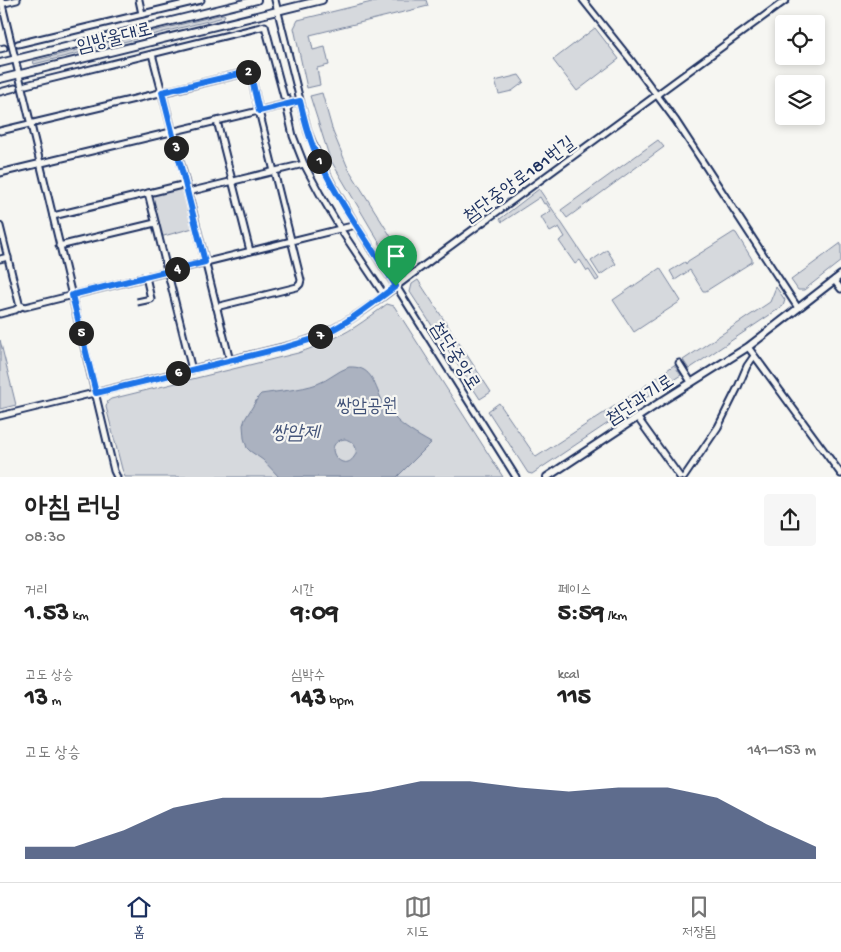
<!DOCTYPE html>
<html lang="ko">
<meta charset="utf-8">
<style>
body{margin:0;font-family:"Gochi Hand","Poor Story",sans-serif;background:#f6f6f6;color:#222;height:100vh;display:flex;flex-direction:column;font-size:19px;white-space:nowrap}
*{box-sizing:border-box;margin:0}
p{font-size:16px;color:#767676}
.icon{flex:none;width:28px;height:28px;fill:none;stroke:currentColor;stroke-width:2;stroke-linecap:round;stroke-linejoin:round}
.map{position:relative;height:477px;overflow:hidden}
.drawer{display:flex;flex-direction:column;background:#fff;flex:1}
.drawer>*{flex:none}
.controls{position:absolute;left:775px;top:15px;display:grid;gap:10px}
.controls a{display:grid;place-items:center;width:50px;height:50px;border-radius:5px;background:#fff;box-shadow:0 2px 8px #0003;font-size:25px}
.pin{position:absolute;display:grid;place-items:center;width:42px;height:42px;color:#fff;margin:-51px -21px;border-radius:50% 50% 50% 0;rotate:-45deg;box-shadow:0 0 5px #0007}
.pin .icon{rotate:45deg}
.km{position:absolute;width:25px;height:25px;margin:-12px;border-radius:50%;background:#222;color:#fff;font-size:14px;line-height:25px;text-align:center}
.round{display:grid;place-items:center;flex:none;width:52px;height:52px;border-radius:5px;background:#f6f6f6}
.headline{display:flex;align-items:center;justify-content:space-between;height:85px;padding:0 25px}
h1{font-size:28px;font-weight:700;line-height:38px}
.figures{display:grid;grid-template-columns:repeat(3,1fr);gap:8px;height:85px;padding:5px 25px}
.figures div{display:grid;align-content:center}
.figures b{font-size:25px;font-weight:700}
.figures small{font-size:14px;font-weight:400}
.figures p{font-size:14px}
.chart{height:140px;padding:10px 25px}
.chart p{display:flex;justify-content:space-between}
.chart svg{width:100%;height:90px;margin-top:5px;fill:#1b2f5e;opacity:.7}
.tab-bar{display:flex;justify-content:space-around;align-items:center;height:70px;border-top:1px solid #e0e0e0;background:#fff;font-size:14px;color:#767676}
.tab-bar a{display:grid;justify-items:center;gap:2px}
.tab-bar .on{color:#1b2f5e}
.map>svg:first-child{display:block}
.green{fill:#d6d9dd;stroke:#78849e}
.water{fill:#abb2c0;stroke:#717e99;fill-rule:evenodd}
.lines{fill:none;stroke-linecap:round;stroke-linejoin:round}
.minor-casing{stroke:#1b2f5e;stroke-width:9}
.major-casing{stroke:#1b2f5e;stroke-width:10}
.minor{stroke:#f6f6f2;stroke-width:5}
.major{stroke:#f6f6f2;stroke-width:6}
.minor-bridge-casing{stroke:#1b2f5e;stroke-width:9;stroke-linecap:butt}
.minor-bridge{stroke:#f6f6f2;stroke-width:5}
.route-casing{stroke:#fff;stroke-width:10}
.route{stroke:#1a73e8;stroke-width:6}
.labels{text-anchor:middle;stroke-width:4.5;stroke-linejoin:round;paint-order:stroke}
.street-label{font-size:19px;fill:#1b2f5e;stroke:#f6f6f2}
.park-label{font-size:19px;fill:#405177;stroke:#f6f6f2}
.water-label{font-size:20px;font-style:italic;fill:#46567b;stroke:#f6f6f2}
</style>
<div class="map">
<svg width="841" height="477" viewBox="0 0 841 477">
<rect width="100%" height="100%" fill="#f6f6f2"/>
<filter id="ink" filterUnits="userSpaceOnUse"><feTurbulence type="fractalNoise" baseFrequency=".02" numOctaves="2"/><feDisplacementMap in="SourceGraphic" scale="10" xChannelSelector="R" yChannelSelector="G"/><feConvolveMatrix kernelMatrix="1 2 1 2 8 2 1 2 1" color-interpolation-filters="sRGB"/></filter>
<g filter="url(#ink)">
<!-- green -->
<g class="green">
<polygon points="380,0 426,0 428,6 310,35 313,50 325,47 329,65 317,68 320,85 307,88 294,28 298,20"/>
<polygon points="223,14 225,15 224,17 34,64 33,61"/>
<polygon points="595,28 619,59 577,91 553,60"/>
<polygon points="519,75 524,82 512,91 499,94 495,81"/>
<polygon points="322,93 333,132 348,168 410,267 403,272 396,271 330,159 310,96"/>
<polygon points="658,140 664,147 567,218 561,210"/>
<polygon points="180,188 183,191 193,228 160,237 151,199 153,195"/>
<polygon points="539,189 599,279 596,281 589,270 587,271 580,260 575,264 559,241 565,237 559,227 550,232 541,217 551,211 546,203 544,204 540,197 502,222 500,219"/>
<polygon points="734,232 736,233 752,259 752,262 706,291 703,291 690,270 675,280 670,271 685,262 686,264 688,261"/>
<polygon points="841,243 841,261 804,290 798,290 791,280"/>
<polygon points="607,250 616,264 600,275 591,261"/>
<polygon points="660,268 681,301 634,332 613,300"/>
<polygon points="418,280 491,392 480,399 410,292 412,284"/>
<polygon points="776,287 785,300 783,306 689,369 683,360 770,302"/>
<path d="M387,304L394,306L503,477H125L122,469L106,407L108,401L111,399L298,353C318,346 337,338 355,327C366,320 376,312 387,304Z"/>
<polygon points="0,340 16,405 0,409"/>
<polygon points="674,365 681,375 659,389 653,380"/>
<polygon points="647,384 653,393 532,474 528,473 488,411 499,403 536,457 644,387"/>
</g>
<!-- water -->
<path class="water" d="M349,367C370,366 373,380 380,396C383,403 388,410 393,416C404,428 417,435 431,443L397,477H279L263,460L250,451L247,448L244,438L243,425L245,419L259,396L261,394C279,391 300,390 317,384C329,380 337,371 349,367ZM345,439C353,441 360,449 354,457C342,475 319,443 345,439Z"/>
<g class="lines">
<!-- minor casing -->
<g class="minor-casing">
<g id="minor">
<polyline points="1,0 114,471 117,477"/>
<polyline points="139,0 142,14"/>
<polyline points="275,0 308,132 320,161 333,186 356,225 396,286 516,477"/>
<polyline points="583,0 630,59 676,121 798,308"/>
<polyline points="1,4 17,0"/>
<polyline points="18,44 201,0"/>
<polyline points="0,49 4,48"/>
<polyline points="152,54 186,184 230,361"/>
<polyline points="26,85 265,26 284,97 287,98"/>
<polyline points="0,92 15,88"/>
<polyline points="289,106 287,109 293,136 304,164 320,194 343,233 381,290"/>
<polyline points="217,121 250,251"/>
<polyline points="0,131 248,72 251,75 259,111 301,280 300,284 297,287 216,307"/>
<polyline points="0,173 300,101"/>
<polyline points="188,192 304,164"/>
<polyline points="148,193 192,370"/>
<polyline points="53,216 186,184"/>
<polyline points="0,226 19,303 20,305 25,307 356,225"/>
<polyline points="59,246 155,223"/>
<polyline points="0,259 8,257"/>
<polyline points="834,280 841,289"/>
<polyline points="0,314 15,310 22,306"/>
<polyline points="748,347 841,474"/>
<polyline points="679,363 691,382"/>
<path d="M0,416L283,347C296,344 310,340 323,334C360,317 393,288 426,264L786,0"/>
<polyline points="637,417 680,477"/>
<polyline points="684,477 718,427 738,387 747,366 754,356"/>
</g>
</g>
<!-- major casing -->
<g class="major-casing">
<g id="major">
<polyline points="0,63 257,0"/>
<polyline points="0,79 322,0"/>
<polyline points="547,477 662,401 748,347 841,275"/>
</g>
</g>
<!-- minor -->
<use href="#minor" class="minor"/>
<!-- major -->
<use href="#major" class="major"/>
<!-- minor-bridge casing -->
<g class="minor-bridge-casing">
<polyline id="minor-bridge" points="137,302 151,299 145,272"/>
</g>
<!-- minor-bridge -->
<use href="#minor-bridge" class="minor-bridge"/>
</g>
</g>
<g class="lines" filter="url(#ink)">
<!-- route casing -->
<g class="route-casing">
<path id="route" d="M248,72L251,75L259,111L300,101C305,122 310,143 320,162C341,206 370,245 396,286C370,305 344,327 313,339C303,342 293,345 282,348L96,393L72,295L205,262L162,92Z"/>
</g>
<!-- route -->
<use href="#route" class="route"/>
</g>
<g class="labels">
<!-- street labels -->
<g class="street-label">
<text transform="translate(114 36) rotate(-14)" y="7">임방울대로</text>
<text transform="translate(518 178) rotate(-36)" y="7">첨단중앙로181번길</text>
<text transform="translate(457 355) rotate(58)" y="7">첨단중앙로</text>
<text transform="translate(639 398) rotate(-33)" y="7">첨단과기로</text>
</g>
<!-- park labels -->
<g class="park-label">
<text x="367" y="411">쌍암공원</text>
</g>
<!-- water labels -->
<g class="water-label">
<text x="295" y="438">쌍암제</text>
</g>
</g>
</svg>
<div class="controls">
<a><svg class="icon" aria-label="locate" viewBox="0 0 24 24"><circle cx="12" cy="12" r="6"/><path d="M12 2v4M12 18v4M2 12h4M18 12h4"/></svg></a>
<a><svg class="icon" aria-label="layers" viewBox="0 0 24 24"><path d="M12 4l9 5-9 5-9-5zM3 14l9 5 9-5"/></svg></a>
</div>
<div class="pin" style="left:396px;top:286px;background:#1e9e55"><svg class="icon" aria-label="arrive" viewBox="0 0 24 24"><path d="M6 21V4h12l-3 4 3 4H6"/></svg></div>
<b class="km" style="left:319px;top:161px">1</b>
<b class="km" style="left:248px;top:72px">2</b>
<b class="km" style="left:176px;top:148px">3</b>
<b class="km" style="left:177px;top:269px">4</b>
<b class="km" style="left:81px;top:333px">5</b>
<b class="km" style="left:178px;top:373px">6</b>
<b class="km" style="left:320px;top:336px">7</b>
</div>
<section class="drawer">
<div class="headline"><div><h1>아침 러닝</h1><p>08:30</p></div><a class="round"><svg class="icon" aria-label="share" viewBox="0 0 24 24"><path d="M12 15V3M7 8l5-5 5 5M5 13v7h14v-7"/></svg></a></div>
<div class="figures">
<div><p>거리</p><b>1.53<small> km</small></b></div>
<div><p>시간</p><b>9:09</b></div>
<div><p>페이스</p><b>5:59<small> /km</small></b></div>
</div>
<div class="figures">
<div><p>고도 상승</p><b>13<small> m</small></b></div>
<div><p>심박수</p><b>143<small> bpm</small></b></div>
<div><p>kcal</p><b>115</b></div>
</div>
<div class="chart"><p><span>고도 상승</span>141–153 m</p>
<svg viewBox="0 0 160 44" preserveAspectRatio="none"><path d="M0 44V38L10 38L20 30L30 19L40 14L50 14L60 14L70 11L80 6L90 6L100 9L110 11L120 9L130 9L140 14L150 27L160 38V44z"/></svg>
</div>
</section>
<nav class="tab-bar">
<a class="on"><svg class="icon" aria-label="home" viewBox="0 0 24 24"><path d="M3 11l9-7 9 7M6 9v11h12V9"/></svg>홈</a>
<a><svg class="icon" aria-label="map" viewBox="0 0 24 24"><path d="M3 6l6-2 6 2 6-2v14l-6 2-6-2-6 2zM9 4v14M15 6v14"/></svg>지도</a>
<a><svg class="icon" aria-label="saved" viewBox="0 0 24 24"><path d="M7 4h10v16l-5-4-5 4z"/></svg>저장됨</a>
</nav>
